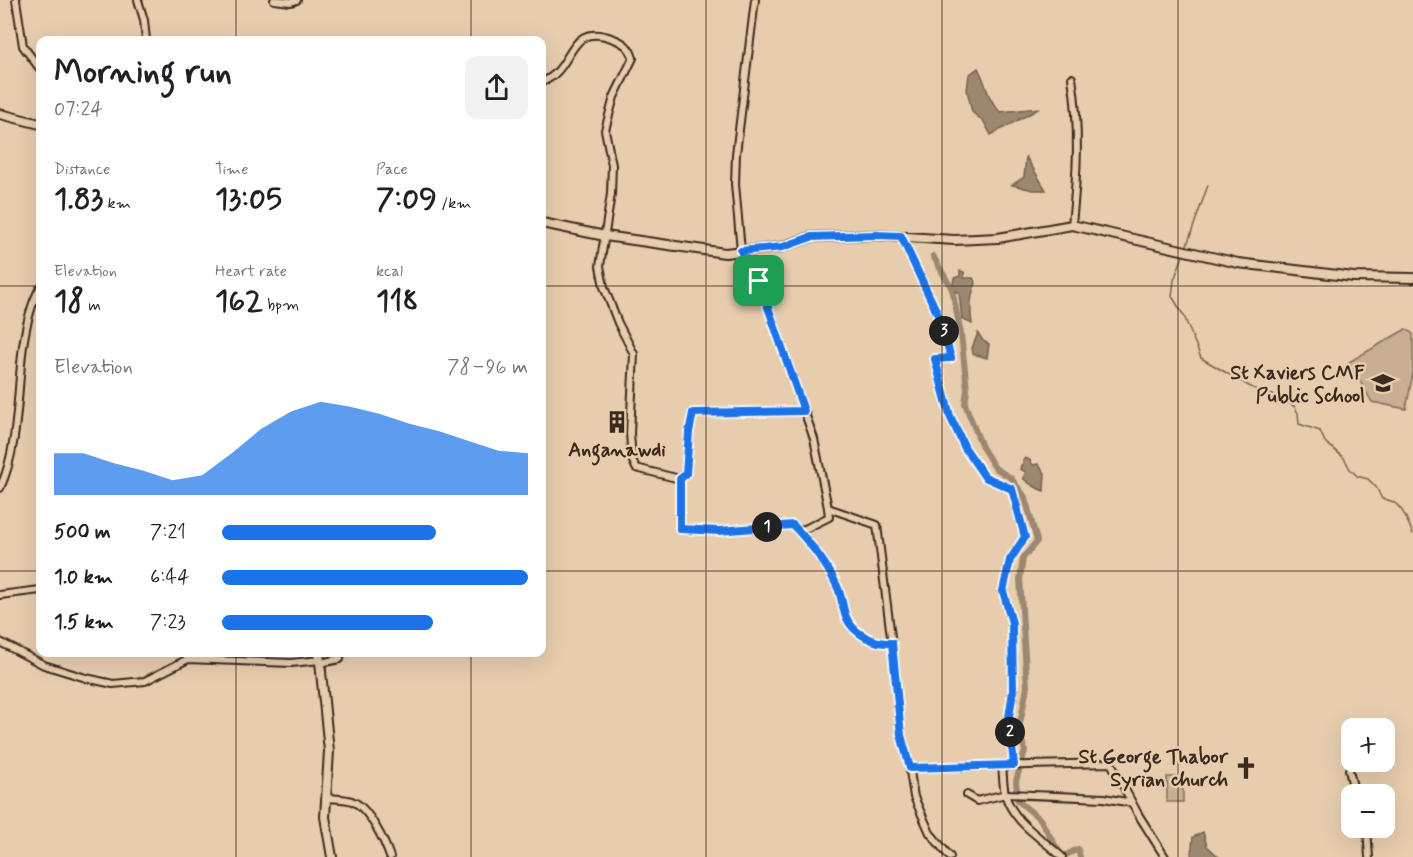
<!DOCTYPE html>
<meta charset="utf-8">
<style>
body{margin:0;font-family:Mynerve,sans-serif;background:#f2f2f2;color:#202124;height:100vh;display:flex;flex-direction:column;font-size:22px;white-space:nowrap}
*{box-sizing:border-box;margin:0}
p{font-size:20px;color:#757577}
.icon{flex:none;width:33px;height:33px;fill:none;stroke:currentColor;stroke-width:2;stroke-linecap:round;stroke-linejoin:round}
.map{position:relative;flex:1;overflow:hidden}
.panel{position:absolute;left:36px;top:36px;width:510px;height:621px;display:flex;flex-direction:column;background:#fff;border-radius:12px;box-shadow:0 6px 24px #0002}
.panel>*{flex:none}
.tools{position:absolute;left:1341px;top:718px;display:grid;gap:12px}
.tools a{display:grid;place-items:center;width:54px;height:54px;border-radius:12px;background:#fff;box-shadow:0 6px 24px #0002;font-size:30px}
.pin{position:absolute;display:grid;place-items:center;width:51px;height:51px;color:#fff;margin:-26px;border-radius:12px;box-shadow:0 3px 9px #0006}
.km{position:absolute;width:30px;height:30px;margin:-15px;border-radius:50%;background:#222;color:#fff;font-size:16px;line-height:30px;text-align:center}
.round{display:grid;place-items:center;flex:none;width:63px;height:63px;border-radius:12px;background:#f2f2f2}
.headline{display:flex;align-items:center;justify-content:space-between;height:102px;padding:0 18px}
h1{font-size:33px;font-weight:700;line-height:45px}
.stats{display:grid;grid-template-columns:repeat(3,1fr);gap:9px;height:102px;padding:6px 18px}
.stats div{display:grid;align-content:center}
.stats b{font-size:30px;font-weight:700}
.stats small{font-size:16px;font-weight:400}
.stats p{font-size:16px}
.chart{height:168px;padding:12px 18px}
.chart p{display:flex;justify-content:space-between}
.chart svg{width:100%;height:108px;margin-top:6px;fill:#1a73e8;opacity:.7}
ul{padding:0 18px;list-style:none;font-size:20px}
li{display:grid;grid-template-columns:96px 72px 1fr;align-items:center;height:45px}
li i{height:15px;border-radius:8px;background:#1a73e8}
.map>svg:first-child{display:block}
.green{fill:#c8af94;stroke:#826c59;stroke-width:1.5}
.water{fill:#9c8770;stroke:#75624f;stroke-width:1.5}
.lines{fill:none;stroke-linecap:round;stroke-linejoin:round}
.stream{stroke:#75624f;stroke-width:1.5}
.canal{stroke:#9c8770;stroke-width:6}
.minor-casing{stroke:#3b2a1e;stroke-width:10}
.major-casing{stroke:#3b2a1e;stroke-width:12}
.minor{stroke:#e7cdae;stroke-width:6}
.major{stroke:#e7cdae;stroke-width:8}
.route-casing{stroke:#fff;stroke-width:12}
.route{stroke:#1a73e8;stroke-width:8}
.grid{fill:none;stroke:#3b2a1e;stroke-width:1.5;stroke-opacity:0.55}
.labels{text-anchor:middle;stroke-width:5;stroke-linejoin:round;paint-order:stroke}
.poi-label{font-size:20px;font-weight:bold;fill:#3b2a1e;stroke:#e7cdae;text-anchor:end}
</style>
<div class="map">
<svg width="1413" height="857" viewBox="0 0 1413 857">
<rect width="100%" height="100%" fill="#e7cdae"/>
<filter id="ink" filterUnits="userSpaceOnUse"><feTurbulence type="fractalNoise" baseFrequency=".0167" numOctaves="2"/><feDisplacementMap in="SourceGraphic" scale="12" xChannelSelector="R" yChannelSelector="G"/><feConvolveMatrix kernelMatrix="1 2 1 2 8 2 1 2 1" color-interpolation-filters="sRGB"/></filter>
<g filter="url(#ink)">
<!-- green -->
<g class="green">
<polygon points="1406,329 1413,334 1413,373 1406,409 1372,402 1349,362"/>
<rect x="1167" y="777" width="16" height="25"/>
</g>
<!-- water -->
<g class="water">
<path d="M978,68C987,84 986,97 1000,112L1040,108L991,135L984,122L972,112L967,90L969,75Z"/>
<polygon points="1026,157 1046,190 1033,190 1012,185 1024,177"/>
<path d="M960,271L964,272V278H973L976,284C970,293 970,313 972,324L962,319L959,293L952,289L954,278L960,276Z"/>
<polygon points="978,333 983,341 989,344 987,358 973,354 972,348"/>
<path d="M1025,458L1030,460L1033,465L1038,464L1045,473L1044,491C1038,489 1026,482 1023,478L1026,472L1020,469L1021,465H1023V460Z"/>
<polygon points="1203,832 1207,846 1219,857 1191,857 1193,837"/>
</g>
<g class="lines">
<!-- stream -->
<g class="stream">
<polyline points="1186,248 1208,185"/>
<path d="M1184,253L1174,280L1172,296L1184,316L1201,358L1249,386L1263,393L1273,395L1294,406L1298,413L1299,424L1320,431L1325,442L1344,458L1350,469L1357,476L1368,479L1376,487L1382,499C1402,500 1406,519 1413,534"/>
</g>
<!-- canal -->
<polyline class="canal" points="933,256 952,289 961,334 967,389 965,404 982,447 995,468 1011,478 1025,497 1037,541 1023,558 1020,579 1027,687 1019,729 1025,751 1016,781 1018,801 1040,819 1062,857 1078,849 1080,857"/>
<!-- minor casing -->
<g class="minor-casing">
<g id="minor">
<polyline points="16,0 23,46 40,69"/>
<polyline points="138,0 144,20 146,40"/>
<polyline points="274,0 291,2 297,0"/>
<polyline points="755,0 736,154 735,184 741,251 759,281 814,439 828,508 877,525 894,661 901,735 910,768 1111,763 1138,814 1165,857"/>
<path d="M1072,78C1080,127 1077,176 1072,225"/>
<path d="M542,82C576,69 566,20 614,39C624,43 630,47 633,58L614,97L605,130L612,165L611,194L600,266L604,287L618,323L634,354L630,433L632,459L636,468L680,479V529L719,531L793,525C810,543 827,564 837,586C842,596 842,607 846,617C853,635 875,644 892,643"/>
<polyline points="901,236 940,319 951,358 935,359 950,416 965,448 985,477 1012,489 1025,537 1010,560 1003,591 1012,623 1013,691 1009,717 1014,765"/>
<polyline points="680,479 686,474 689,432 693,413 804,411"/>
<path d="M0,488C19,448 17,390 23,346C26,326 30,305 40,288"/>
<polyline points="798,530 805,529 829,517 828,508"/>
<polyline points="0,595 40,590"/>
<polyline points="0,642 44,665 86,678 113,684 145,681 188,659 291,663 320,660"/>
<polyline points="320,663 340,659 340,653 345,652"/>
<polyline points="909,765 914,797 930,833 950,857"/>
<path d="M1002,765C1003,774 1003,785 1005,794C1013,823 1042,838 1062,857"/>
<polyline points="1349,770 1355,795"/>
<polyline points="967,795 977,801 1006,794 1104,798 1132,803"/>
<path d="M326,798C334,799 347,798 354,802C369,809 385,842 390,857"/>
<polyline points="1367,828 1369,857"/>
</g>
</g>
<!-- major casing -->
<g class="major-casing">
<g id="major">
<polyline points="0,114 40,124"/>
<polyline points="542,223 605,236 725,253 782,247 811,237 876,235 954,240 998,238 1072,225 1238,263 1354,277 1413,278"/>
<polyline points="319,652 329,751 325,817 332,857"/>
</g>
</g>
<!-- minor -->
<use href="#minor" class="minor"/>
<!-- major -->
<use href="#major" class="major"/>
</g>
</g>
<g class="lines" filter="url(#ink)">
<!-- route casing -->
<g class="route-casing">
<path id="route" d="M876,235L901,236L940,319L951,358L935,359L950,416L965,448L985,477L1012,489L1025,537L1010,560L1003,591L1012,623L1013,691L1009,717L1014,765L910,768L901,735L892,643C875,644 854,635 846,617C842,607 842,596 837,586C827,564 810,543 793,525L719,531L680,529V479L686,474L689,432L693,413L804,411L759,281L741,251L783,247L811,237Z"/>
</g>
<!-- route -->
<use href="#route" class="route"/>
</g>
<!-- grid -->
<path class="grid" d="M236,0V40M471,0V40M706,0V857M942,0V857M1178,0V857M0,286H40M542,286H1413M0,571H40M542,571H1413M236,652V857M471,652V857"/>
<!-- icons -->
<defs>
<g id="school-bare" transform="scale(1.8)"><path d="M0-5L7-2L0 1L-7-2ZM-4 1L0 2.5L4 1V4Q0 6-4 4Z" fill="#3b2a1e" stroke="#e7cdae" stroke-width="2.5" paint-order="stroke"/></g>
<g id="building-bare" transform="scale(1.8)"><path d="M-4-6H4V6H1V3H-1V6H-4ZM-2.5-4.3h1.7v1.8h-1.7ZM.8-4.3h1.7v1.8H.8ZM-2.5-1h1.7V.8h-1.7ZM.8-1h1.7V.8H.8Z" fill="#3b2a1e" stroke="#e7cdae" stroke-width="2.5" paint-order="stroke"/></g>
<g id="church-bare" transform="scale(1.8)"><path d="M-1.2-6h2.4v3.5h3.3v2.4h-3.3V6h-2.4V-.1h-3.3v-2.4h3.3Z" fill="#3b2a1e" stroke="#e7cdae" stroke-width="2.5" paint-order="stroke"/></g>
</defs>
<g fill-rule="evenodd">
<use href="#school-bare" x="1383" y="383"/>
<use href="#building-bare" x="617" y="422"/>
<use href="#church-bare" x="1246" y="768"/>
</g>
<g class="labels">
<!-- poi labels -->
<g class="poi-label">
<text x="1365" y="379">St Xaviers CMF<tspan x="1365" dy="23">Public School</tspan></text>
<text x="617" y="456" text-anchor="middle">Anganawdi</text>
<text x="1228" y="763">St George Thabor<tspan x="1228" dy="23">Syrian church</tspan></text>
</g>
</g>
</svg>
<div class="tools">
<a>+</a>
<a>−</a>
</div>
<div class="pin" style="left:759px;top:281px;background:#1e9e55"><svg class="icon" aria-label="arrive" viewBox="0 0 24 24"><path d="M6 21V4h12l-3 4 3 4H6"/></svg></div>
<b class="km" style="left:767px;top:527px">1</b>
<b class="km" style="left:1010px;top:732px">2</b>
<b class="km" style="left:944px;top:331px">3</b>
<section class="panel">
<div class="headline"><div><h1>Morning run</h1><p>07:24</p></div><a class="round"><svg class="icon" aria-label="share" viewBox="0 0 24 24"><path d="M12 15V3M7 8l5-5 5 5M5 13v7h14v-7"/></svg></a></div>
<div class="stats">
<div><p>Distance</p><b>1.83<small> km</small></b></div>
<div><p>Time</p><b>13:05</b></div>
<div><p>Pace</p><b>7:09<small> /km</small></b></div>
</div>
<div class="stats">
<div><p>Elevation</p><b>18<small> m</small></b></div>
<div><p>Heart rate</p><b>162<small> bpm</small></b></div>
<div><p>kcal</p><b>118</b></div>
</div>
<div class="chart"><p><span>Elevation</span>78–96 m</p>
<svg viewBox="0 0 160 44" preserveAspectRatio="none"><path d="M0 44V27L10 27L20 31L30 34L40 38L50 36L60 27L70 17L80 10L90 6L100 8L110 11L120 15L130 18L140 22L150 26L160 27V44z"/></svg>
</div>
<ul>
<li><b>500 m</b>7:21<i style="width:70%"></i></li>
<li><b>1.0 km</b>6:44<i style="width:100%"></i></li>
<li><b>1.5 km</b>7:23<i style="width:69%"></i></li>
</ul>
</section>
</div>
